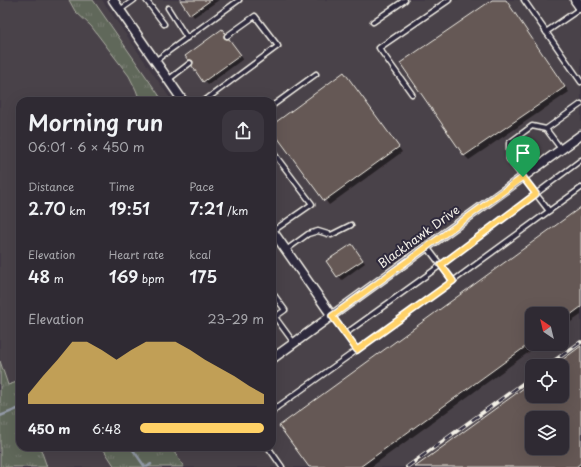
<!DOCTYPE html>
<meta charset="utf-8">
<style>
body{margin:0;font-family:"Playpen Sans",sans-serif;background:#3b363f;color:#f1f3f6;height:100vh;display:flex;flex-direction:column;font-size:15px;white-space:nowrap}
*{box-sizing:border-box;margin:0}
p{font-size:13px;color:#a7a7ac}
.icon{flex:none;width:22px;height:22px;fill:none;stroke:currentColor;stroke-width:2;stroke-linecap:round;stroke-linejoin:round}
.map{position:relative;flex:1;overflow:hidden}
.details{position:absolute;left:16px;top:97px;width:260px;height:354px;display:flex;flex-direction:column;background:#2f2a33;border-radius:12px;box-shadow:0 4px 16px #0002,0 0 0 1px #4a464e}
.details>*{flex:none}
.needle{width:26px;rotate:325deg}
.tools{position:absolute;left:525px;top:307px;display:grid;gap:8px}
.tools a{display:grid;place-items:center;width:44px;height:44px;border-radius:8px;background:#2f2a33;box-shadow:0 4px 16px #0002,0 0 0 1px #4a464e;font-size:20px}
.pin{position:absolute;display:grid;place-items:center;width:34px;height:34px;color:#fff;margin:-41px -17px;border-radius:50% 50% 50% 0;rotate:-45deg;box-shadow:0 0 4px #0007}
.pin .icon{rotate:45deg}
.round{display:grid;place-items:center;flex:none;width:42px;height:42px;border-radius:12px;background:#3b363f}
.overview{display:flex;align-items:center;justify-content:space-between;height:68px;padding:0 12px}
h1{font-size:22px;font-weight:600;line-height:30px}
.metrics{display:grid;grid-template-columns:repeat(3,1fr);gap:6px;height:68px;padding:4px 12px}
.metrics div{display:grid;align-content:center}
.metrics b{font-size:17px;font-weight:600}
.metrics small{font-size:11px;font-weight:400}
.metrics p{font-size:11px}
.chart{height:112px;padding:8px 12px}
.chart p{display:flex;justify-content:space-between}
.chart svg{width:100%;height:72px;margin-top:4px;fill:#ffd166;opacity:.7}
ul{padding:0 12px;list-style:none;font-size:13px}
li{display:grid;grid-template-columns:64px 48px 1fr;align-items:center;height:30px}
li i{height:10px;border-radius:5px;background:#ffd166}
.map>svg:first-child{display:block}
.built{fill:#4a4249;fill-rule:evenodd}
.grass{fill:url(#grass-tufts);stroke:#aaaca1}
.shadow{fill:#0007;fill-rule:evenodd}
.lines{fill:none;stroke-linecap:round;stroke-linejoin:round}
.stream{stroke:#9299a6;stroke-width:2.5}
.building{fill:#655854;stroke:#f4f1e8;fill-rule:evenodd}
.service-casing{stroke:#f4f1e8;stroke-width:7}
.minor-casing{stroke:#f4f1e8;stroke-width:11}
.tertiary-casing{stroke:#f4f1e8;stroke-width:13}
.service{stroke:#2f2a3d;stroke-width:4}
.minor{stroke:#2f2a3d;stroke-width:8}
.tertiary{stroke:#2f2a3d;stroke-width:10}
.rail-casing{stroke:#f4f1e8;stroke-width:4}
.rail{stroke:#2f2a3d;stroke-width:2.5;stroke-dasharray:8;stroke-linecap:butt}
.route-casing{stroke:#fff;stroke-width:8}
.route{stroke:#ffd166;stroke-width:5}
.labels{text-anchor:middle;stroke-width:4;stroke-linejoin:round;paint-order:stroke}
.street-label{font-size:12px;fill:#f4f1e8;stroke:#2f2a3d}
</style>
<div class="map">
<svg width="581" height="467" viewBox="0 0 581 467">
<defs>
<pattern id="grass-tufts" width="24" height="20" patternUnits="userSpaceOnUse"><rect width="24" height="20" fill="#60675a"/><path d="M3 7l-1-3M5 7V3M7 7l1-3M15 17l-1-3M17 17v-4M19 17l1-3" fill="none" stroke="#777d72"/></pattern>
</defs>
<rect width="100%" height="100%" fill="#3f3844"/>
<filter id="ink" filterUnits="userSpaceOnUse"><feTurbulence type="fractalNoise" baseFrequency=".025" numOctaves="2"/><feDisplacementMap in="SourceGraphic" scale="8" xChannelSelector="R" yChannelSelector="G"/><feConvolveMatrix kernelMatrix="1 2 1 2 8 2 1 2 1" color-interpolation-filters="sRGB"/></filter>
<g filter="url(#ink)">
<!-- built -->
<path class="built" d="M0,0H102L172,101H20V447H272V101H178L182,100L109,0H581V467H0ZM532,314H562V344H532ZM532,366H562V396H532ZM532,418H562V448H532Z"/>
<!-- grass -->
<g class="grass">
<polygon points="69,0 93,0 163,101 140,101 136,90 129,76 91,26 75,11"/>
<polygon points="0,361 8,385 20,381 20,447 40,447 47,467 0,467"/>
<polygon points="102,447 171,447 184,467 115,467"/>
</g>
<!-- shadow -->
<g class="shadow">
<polygon points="181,0 219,0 194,17"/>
<polygon points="494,0 506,0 569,92 469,160 465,156 401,64"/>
<polygon points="222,31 228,37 227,40 232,44 243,59 208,85 193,66 194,63 192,63 188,60"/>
<polygon points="344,73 402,152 329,205 272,128 272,126"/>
<polygon points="581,209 581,315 562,328 562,314 532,314 532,344 540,344 371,467 310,467"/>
<polygon points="352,245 365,263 342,280 328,261"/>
<path d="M581,348V467H417L532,383V396H562V366H556ZM532,418H562V448H532Z"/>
</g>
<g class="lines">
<!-- stream -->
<g class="stream">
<polyline points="0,416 20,408"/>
<polyline points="131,447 145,467"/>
<polyline points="147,467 151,464"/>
</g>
</g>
<!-- building -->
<g class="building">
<polygon points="180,0 211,0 190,15"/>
<polygon points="492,0 506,0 565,87 464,156 400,63"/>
<polygon points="222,29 225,33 224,36 224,38 229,39 241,55 203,82 192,66 193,61 191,60 188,60 185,56"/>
<polygon points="344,72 399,147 324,201 272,130 272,125"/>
<polygon points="581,207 581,307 562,321 562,314 532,314 532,342 360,467 309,467 279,426"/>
<polygon points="352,244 363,260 337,277 326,261"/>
<path d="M581,346V463L576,467H415L532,382V396H562V366H554ZM532,418H562V448H532Z"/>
</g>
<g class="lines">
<!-- service casing -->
<g class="service-casing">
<g id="service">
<polyline points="146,0 164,24"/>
<polyline points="524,0 581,82"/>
<polyline points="168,8 187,38"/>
<polyline points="120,10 134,0"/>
<polyline points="373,22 405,0"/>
<polyline points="546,32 581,8"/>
<polyline points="155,61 239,0"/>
<polyline points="168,80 190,63"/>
<polyline points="412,94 379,48 449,0"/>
<polyline points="204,101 278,46 255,16 227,36"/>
<polyline points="272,106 316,74"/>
<polyline points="546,129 581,104"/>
<polyline points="272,151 312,204 273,231"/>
<polyline points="549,211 581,188"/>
<polyline points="286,250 308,234 318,231 331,235 351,225"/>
<polyline points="453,281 549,211 509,159 509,143 532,126 546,129 561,149"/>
<polyline points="272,292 285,310 275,317 294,343"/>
<polyline points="345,334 441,265 581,160"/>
<polyline points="357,350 453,281 427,247"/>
<polyline points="272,403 276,408 357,350 332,316"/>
<polyline points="272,413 276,408"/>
<polyline points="268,447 282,467"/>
</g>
</g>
<!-- minor casing -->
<g class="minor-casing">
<g id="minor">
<polyline points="113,0 183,101"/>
<polyline points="272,230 332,316"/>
<polyline points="272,359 581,135"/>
</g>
</g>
<!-- tertiary casing -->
<g class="tertiary-casing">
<polyline id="tertiary" points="576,0 581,7"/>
</g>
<!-- service -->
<use href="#service" class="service"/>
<!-- minor -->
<use href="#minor" class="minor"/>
<!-- tertiary -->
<use href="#tertiary" class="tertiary"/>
<!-- rail casing -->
<g class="rail-casing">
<g id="rail">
<polyline points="547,366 581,342"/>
<polyline points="407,467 532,377"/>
</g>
</g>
<!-- rail -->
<use href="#rail" class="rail"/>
</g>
</g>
<g class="lines" filter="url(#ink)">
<!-- route casing -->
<g class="route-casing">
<polygon id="route" points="523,177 536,194 441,265 453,281 357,350 332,316"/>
</g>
<!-- route -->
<use href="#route" class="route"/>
</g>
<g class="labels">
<!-- street labels -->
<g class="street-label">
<text transform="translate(419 237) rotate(-36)" y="4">Blackhawk Drive</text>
</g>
</g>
</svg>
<div class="tools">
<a><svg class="needle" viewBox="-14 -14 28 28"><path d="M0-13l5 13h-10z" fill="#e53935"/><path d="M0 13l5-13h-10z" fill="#a7a7ac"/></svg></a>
<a><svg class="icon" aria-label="locate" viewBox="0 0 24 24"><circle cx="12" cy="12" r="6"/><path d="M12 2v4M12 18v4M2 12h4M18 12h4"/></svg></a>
<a><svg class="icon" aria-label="layers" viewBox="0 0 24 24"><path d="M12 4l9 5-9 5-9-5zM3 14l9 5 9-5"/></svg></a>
</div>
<div class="pin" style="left:523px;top:177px;background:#1e9e55"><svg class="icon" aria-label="arrive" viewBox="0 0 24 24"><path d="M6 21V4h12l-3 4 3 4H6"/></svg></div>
<section class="details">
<div class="overview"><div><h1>Morning run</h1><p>06:01 · 6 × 450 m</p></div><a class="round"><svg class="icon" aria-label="share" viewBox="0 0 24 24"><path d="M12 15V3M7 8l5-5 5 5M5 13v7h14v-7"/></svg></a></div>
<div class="metrics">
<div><p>Distance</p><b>2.70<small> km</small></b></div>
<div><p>Time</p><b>19:51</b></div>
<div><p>Pace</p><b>7:21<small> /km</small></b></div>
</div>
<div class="metrics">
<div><p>Elevation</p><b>48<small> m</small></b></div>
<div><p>Heart rate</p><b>169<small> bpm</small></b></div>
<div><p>kcal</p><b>175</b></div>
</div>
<div class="chart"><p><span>Elevation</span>23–29 m</p>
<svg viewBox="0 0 160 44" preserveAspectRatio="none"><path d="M0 44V38L10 27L20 17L30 6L40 6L50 11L60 17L70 11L80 6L90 6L100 6L110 11L120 17L130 22L140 27L150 33L160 38V44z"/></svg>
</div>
<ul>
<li><b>450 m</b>6:48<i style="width:100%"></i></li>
</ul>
</section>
</div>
